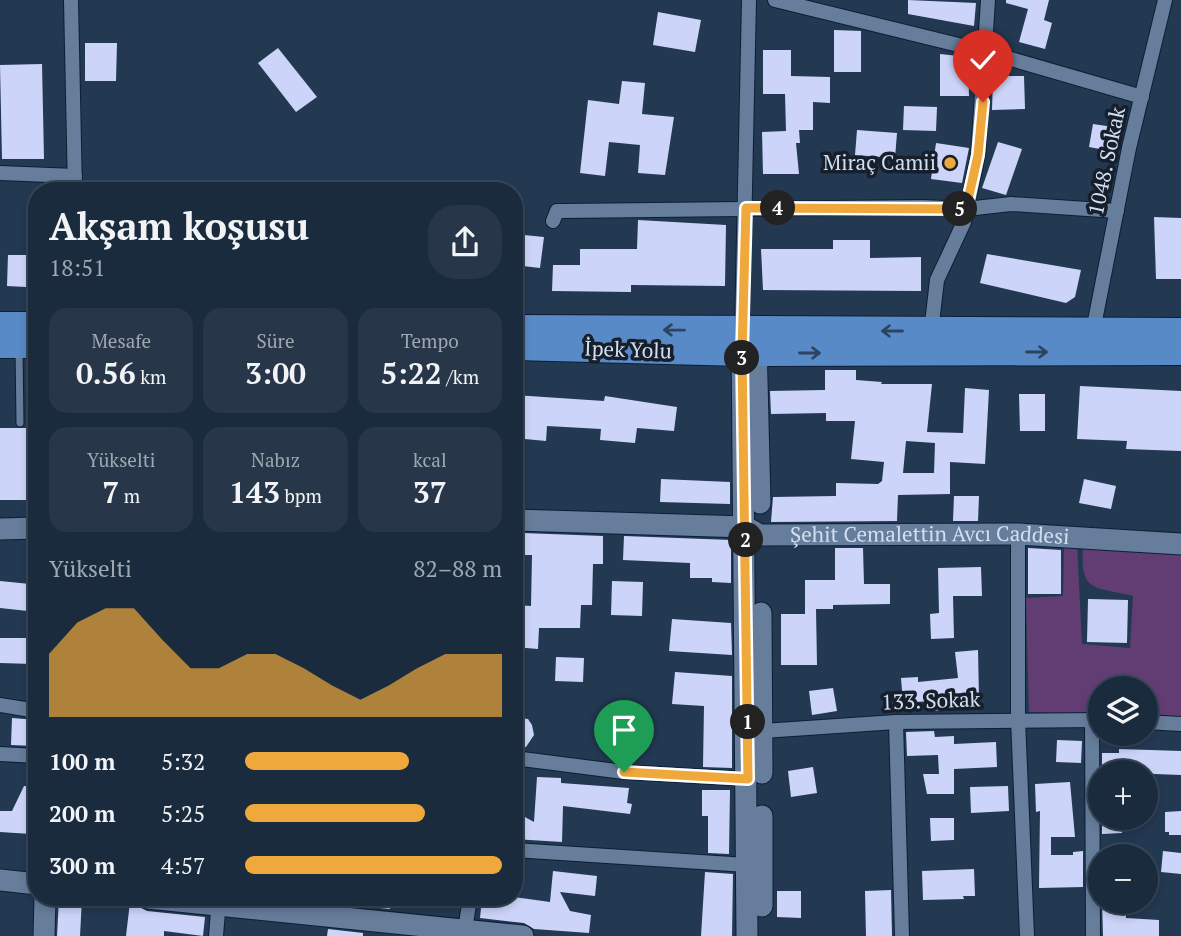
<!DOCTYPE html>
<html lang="tr">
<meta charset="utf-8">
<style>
body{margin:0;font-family:"PT Serif",serif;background:#273749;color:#f1f3f6;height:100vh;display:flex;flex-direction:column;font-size:26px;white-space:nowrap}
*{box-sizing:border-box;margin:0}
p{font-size:23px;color:#9fa7b0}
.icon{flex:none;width:38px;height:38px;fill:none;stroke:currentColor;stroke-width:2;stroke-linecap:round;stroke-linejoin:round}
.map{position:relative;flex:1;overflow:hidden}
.sheet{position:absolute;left:28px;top:182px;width:495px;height:724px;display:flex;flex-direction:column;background:#1a2b3e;border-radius:28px;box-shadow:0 4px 10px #0003,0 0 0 2px #384758}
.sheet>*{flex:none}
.buttons{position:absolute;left:1088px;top:676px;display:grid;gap:14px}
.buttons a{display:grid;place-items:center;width:70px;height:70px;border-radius:50%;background:#1a2b3e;box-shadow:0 4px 10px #0003,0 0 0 2px #384758;font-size:35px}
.pin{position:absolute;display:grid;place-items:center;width:60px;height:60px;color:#fff;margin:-72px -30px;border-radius:50% 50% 50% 0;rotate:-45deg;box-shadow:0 0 7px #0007}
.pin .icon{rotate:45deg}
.km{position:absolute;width:35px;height:35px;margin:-18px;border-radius:50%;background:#222;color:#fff;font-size:19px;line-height:35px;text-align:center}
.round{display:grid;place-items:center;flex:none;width:74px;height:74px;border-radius:28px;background:#273749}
.headline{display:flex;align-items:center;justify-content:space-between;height:119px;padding:0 21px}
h1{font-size:38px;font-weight:700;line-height:52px}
.figures{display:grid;grid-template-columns:repeat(3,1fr);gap:10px;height:119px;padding:7px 21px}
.figures div{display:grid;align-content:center;border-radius:18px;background:#273749;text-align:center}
.figures b{font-size:30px;font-weight:700}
.figures small{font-size:19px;font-weight:400}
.figures p{font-size:19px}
.chart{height:196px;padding:14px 21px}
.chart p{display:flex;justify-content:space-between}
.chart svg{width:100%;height:126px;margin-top:7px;fill:#eea83c;opacity:.7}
ul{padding:0 21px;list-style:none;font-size:23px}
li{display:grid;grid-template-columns:112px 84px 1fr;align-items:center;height:52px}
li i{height:18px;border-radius:9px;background:#eea83c}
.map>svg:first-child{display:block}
.green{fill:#623d74}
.building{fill:#ccd5f9;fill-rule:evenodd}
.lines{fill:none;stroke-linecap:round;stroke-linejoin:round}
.lane-casing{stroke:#0b1f37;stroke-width:9}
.street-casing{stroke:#0b1f37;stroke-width:16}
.secondary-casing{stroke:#0b1f37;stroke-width:23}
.highway-casing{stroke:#0b1f37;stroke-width:28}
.lane{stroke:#667d9b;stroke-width:7}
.street{stroke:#667d9b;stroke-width:14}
.secondary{stroke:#667d9b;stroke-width:21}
.highway{stroke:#578ac6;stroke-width:26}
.oneway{stroke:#2d4461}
.route-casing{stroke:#fff;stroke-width:14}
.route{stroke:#eea83c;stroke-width:9}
.poi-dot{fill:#eea83c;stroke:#161f2b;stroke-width:2.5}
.labels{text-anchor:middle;stroke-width:7;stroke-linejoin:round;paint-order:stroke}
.street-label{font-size:21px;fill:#d2dff0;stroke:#161f2b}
.poi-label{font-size:21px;fill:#d2dff0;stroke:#161f2b;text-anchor:end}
</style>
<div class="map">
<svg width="1181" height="936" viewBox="0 0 1181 936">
<rect width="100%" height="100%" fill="#233952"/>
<!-- green -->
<path class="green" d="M1064,545H1077L1082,644L1130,648L1133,596C1093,586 1080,593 1083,546L1181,553V717L1146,716V688H1101V714L1029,712L1026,598L1063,596Z"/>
<!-- building -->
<g class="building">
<polygon points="908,0 976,3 974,26 908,14"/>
<polygon points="1006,0 1049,0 1044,20 1052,23 1045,49 1019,42 1028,9 1006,3"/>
<polygon points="658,12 701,20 695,52 653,45"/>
<polygon points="834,30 861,31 861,72 834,72"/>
<polygon points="85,43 117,43 116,81 85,81"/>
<polygon points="278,48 317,97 296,112 258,63"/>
<polygon points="763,50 791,50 791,76 830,77 830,103 813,102 813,130 799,130 800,143 796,143 799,174 763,174 762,132 786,131 785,94 763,94"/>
<polygon points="940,54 968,57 969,96 940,96"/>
<polygon points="42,64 44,159 2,159 0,65"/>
<polygon points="993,76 1024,76 1025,109 992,110"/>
<polygon points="622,81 645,83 642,114 674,117 665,175 638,173 640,145 609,142 605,176 580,173 588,100 619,104"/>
<polygon points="904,106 937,107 936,131 903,130"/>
<polygon points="1093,124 1120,128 1116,152 1089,147"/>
<polygon points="857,130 897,133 895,158 855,155"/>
<polygon points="998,142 1022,149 1006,195 982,188"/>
<polygon points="936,143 969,148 962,183 931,179"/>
<polygon points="1154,217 1181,218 1181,279 1156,279"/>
<polygon points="638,220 726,225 725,286 631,285 631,292 552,291 553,265 580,265 580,249 637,249"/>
<polygon points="514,234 544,237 540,268 514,265"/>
<polygon points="833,240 870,240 870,258 921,257 921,291 763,290 761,249 833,249"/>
<polygon points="987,254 1081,270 1075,297 1066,303 980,283"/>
<polygon points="8,255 37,255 37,281 26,281 26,287 7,286"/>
<path d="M825,370H856V380L882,382L881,384H932L927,432L963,433L965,388L989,390L985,464L950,462V494L898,495L897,521L771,522L773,497L836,496V483L878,484L882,481L884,462L851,459L855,421H826V413L771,414L770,391L825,390ZM906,441L935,443L934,473H903Z"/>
<polygon points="1080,386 1181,391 1181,451 1126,449 1127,441 1077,439"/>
<polygon points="1019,394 1045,394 1045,431 1020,431"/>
<polygon points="514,395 604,401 605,396 677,407 674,431 637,428 635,443 600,440 601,429 547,426 546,441 514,438"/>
<rect x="0" y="428" width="35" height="72"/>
<polygon points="661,479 730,482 730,504 660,502"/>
<polygon points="1084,479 1116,486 1111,509 1079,503"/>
<polygon points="954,496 979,496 978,521 953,521"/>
<polygon points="523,533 603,536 603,564 593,564 592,605 581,605 580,628 539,628 538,649 514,647 517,605 531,606 532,555 522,555"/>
<polygon points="624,536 731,540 731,583 712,582 712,578 690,578 690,563 623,560"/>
<polygon points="835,548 863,548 864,584 890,584 890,604 833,605 833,609 816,609 817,665 781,665 781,614 805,614 805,580 835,580"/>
<polygon points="1028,548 1061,550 1061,594 1028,594"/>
<polygon points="981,567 982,596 953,596 954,638 931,639 930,614 939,613 938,568"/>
<polygon points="0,581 30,584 28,611 0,608"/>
<polygon points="612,581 643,582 642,616 611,615"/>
<polygon points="1088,599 1128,600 1127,643 1087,642"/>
<polygon points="672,619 731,623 732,655 669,651"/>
<polygon points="0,638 32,638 32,664 0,663"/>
<polygon points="978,650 979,699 950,701 951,709 931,711 930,701 903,703 901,678 918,677 918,682 958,678 955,652"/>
<polygon points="556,657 584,658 583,682 555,681"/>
<polygon points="675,672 732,676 732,768 703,767 704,706 672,704"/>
<polygon points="833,688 837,711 812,715 809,691"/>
<polygon points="514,717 528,719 532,725 534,735 526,747 514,745"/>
<polygon points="12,718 37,720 36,746 11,745"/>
<polygon points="934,731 935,737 954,736 954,744 996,742 997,767 954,769 954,794 927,794 923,774 939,774 938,755 907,756 906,732"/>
<polygon points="1057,740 1082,741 1081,763 1056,762"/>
<polygon points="1119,749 1181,751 1181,775 1102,772 1102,753 1119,753"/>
<polygon points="813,767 817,793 791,797 788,771"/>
<polygon points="537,777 561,778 561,783 629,788 627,803 632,804 630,814 563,806 562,842 514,839 514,811 534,822"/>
<polygon points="1070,782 1075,837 1051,837 1051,855 1073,855 1073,852 1083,851 1083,887 1039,888 1040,811 1036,812 1035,784"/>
<polygon points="24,786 34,787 31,834 0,832 0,811 12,811"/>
<polygon points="1008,786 1009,811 971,813 970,787"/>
<polygon points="702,790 730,790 729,854 708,853 708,816 702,816"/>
<polygon points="1181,811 1181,835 1169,835 1169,832 1165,832 1165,812"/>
<polygon points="1102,817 1122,817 1122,833 1102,834"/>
<polygon points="930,818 954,818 954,840 931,841"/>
<polygon points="1163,851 1181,853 1181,874 1161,872"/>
<polygon points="974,869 975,896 963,896 964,899 923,900 922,871"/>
<polygon points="553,871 597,876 595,896 560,892 570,911 591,915 589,933 534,929 524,923 480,918 482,898 514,897 550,902"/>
<polygon points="705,872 733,874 732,936 701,936"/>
<polygon points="891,890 892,936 866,936 865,891"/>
<polygon points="777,891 801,891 801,918 777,917"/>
<polygon points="59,898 82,898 80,936 57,936"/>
<polygon points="319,898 391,898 390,909 319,902"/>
<polygon points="1102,901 1126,901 1126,918 1159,920 1159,936 1103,936"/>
<polygon points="130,902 147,911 205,917 203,936 164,931 164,936 126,936"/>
<polygon points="328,929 363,933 363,936 327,936"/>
</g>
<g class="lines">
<!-- lane casing -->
<g class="lane-casing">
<polyline id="lane" points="19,349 20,423"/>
</g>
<!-- street casing -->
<g class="street-casing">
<g id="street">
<polyline points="71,0 75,191"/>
<polyline points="775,0 987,52 1142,97"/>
<polyline points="0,173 75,176"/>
<polyline points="553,221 557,211 564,211 923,207 966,209 1011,204 1117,211"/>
<polyline points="742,330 749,0"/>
<polyline points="1093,331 1129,148 1165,0"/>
<polyline points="931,332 937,280 964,222 978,155 988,0"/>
<polyline points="1018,534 1018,719 1027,936"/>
<polyline points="0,705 37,711"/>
<polyline points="1092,719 1093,936"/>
<polyline points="896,722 902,936"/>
<polyline points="1146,722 1181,724"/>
<polyline points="763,731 896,722 1101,720"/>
<polyline points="0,754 37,756"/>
<polyline points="514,758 624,772 748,779"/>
<polyline points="514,850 747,865"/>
<polyline points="216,936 219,899"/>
<polyline points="464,936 470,898"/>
</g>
</g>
<!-- secondary casing -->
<g class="secondary-casing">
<g id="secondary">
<polyline points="742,339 747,936"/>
<polyline points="756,340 760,503"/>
<path id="s1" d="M514,520L746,527L760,535L1018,534L1181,544"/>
<polyline points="0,529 37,528"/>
<polyline points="761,613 762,773"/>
<polyline points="0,880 37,884"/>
<polyline points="148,898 523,936"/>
<polyline points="762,906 762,816"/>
<polyline points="44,936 45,898"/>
</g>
</g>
<!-- highway casing -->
<g class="highway-casing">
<g id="highway">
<polyline points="0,325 37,325"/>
<polyline points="514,328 1181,331"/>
<polyline points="0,345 37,345"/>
<polyline points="514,347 742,353 1181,352"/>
</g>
</g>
<!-- lane -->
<use href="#lane" class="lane"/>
<!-- street -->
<use href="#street" class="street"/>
<!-- secondary -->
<use href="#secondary" class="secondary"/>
<!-- highway -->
<use href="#highway" class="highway"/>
</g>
<!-- one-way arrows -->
<defs><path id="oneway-shaft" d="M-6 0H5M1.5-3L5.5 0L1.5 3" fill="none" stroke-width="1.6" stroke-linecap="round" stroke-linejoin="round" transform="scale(1.75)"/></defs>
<g class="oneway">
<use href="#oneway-shaft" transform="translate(674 330) rotate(-179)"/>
<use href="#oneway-shaft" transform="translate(892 331) rotate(-180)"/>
<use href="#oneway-shaft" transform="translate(1037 352)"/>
<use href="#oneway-shaft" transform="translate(810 353)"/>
</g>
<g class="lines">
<!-- route casing -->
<g class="route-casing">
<polyline id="route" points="624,772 748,779 742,353 746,208 966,209 978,155 983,102"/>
</g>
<!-- route -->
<use href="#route" class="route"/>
</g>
<!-- markers -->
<circle class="poi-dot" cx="950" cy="163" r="7"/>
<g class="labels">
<!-- street labels -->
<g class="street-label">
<text transform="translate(1107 161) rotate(-78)" y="7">1048. Sokak</text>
<text transform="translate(628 350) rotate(2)" y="7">İpek Yolu</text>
<text dy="7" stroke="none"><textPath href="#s1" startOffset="418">Şehit Cemalettin Avcı Caddesi</textPath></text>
<text transform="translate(931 701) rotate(-2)" y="7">133. Sokak</text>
</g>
<!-- poi labels -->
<g class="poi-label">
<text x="936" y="170">Miraç Camii</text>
</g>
</g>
</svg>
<div class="buttons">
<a><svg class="icon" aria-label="layers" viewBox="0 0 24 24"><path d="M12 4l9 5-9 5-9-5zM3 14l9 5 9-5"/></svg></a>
<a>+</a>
<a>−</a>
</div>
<div class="pin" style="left:624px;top:772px;background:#1e9e55"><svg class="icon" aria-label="arrive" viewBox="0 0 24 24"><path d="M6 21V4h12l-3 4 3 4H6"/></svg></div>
<div class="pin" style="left:983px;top:102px;background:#d93025"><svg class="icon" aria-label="check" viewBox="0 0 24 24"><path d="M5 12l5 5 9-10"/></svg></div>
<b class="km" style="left:748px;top:722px">1</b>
<b class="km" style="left:746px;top:540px">2</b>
<b class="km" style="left:742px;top:358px">3</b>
<b class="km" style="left:778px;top:208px">4</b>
<b class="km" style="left:960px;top:209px">5</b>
<section class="sheet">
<div class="headline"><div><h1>Akşam koşusu</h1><p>18:51</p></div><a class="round"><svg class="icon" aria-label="share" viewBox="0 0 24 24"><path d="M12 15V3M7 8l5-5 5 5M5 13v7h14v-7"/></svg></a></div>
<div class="figures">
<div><p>Mesafe</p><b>0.56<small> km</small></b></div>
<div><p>Süre</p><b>3:00</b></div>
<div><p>Tempo</p><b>5:22<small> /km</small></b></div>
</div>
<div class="figures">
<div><p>Yükselti</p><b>7<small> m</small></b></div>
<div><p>Nabız</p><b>143<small> bpm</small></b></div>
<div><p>kcal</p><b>37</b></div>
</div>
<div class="chart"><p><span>Yükselti</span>82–88 m</p>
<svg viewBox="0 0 160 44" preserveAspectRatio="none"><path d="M0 44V22L10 11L20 6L30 6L40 17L50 27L60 27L70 22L80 22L90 27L100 33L110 38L120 33L130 27L140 22L150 22L160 22V44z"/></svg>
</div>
<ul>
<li><b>100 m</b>5:32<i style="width:64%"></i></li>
<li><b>200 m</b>5:25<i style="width:70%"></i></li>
<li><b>300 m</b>4:57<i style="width:100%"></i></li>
</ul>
</section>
</div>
